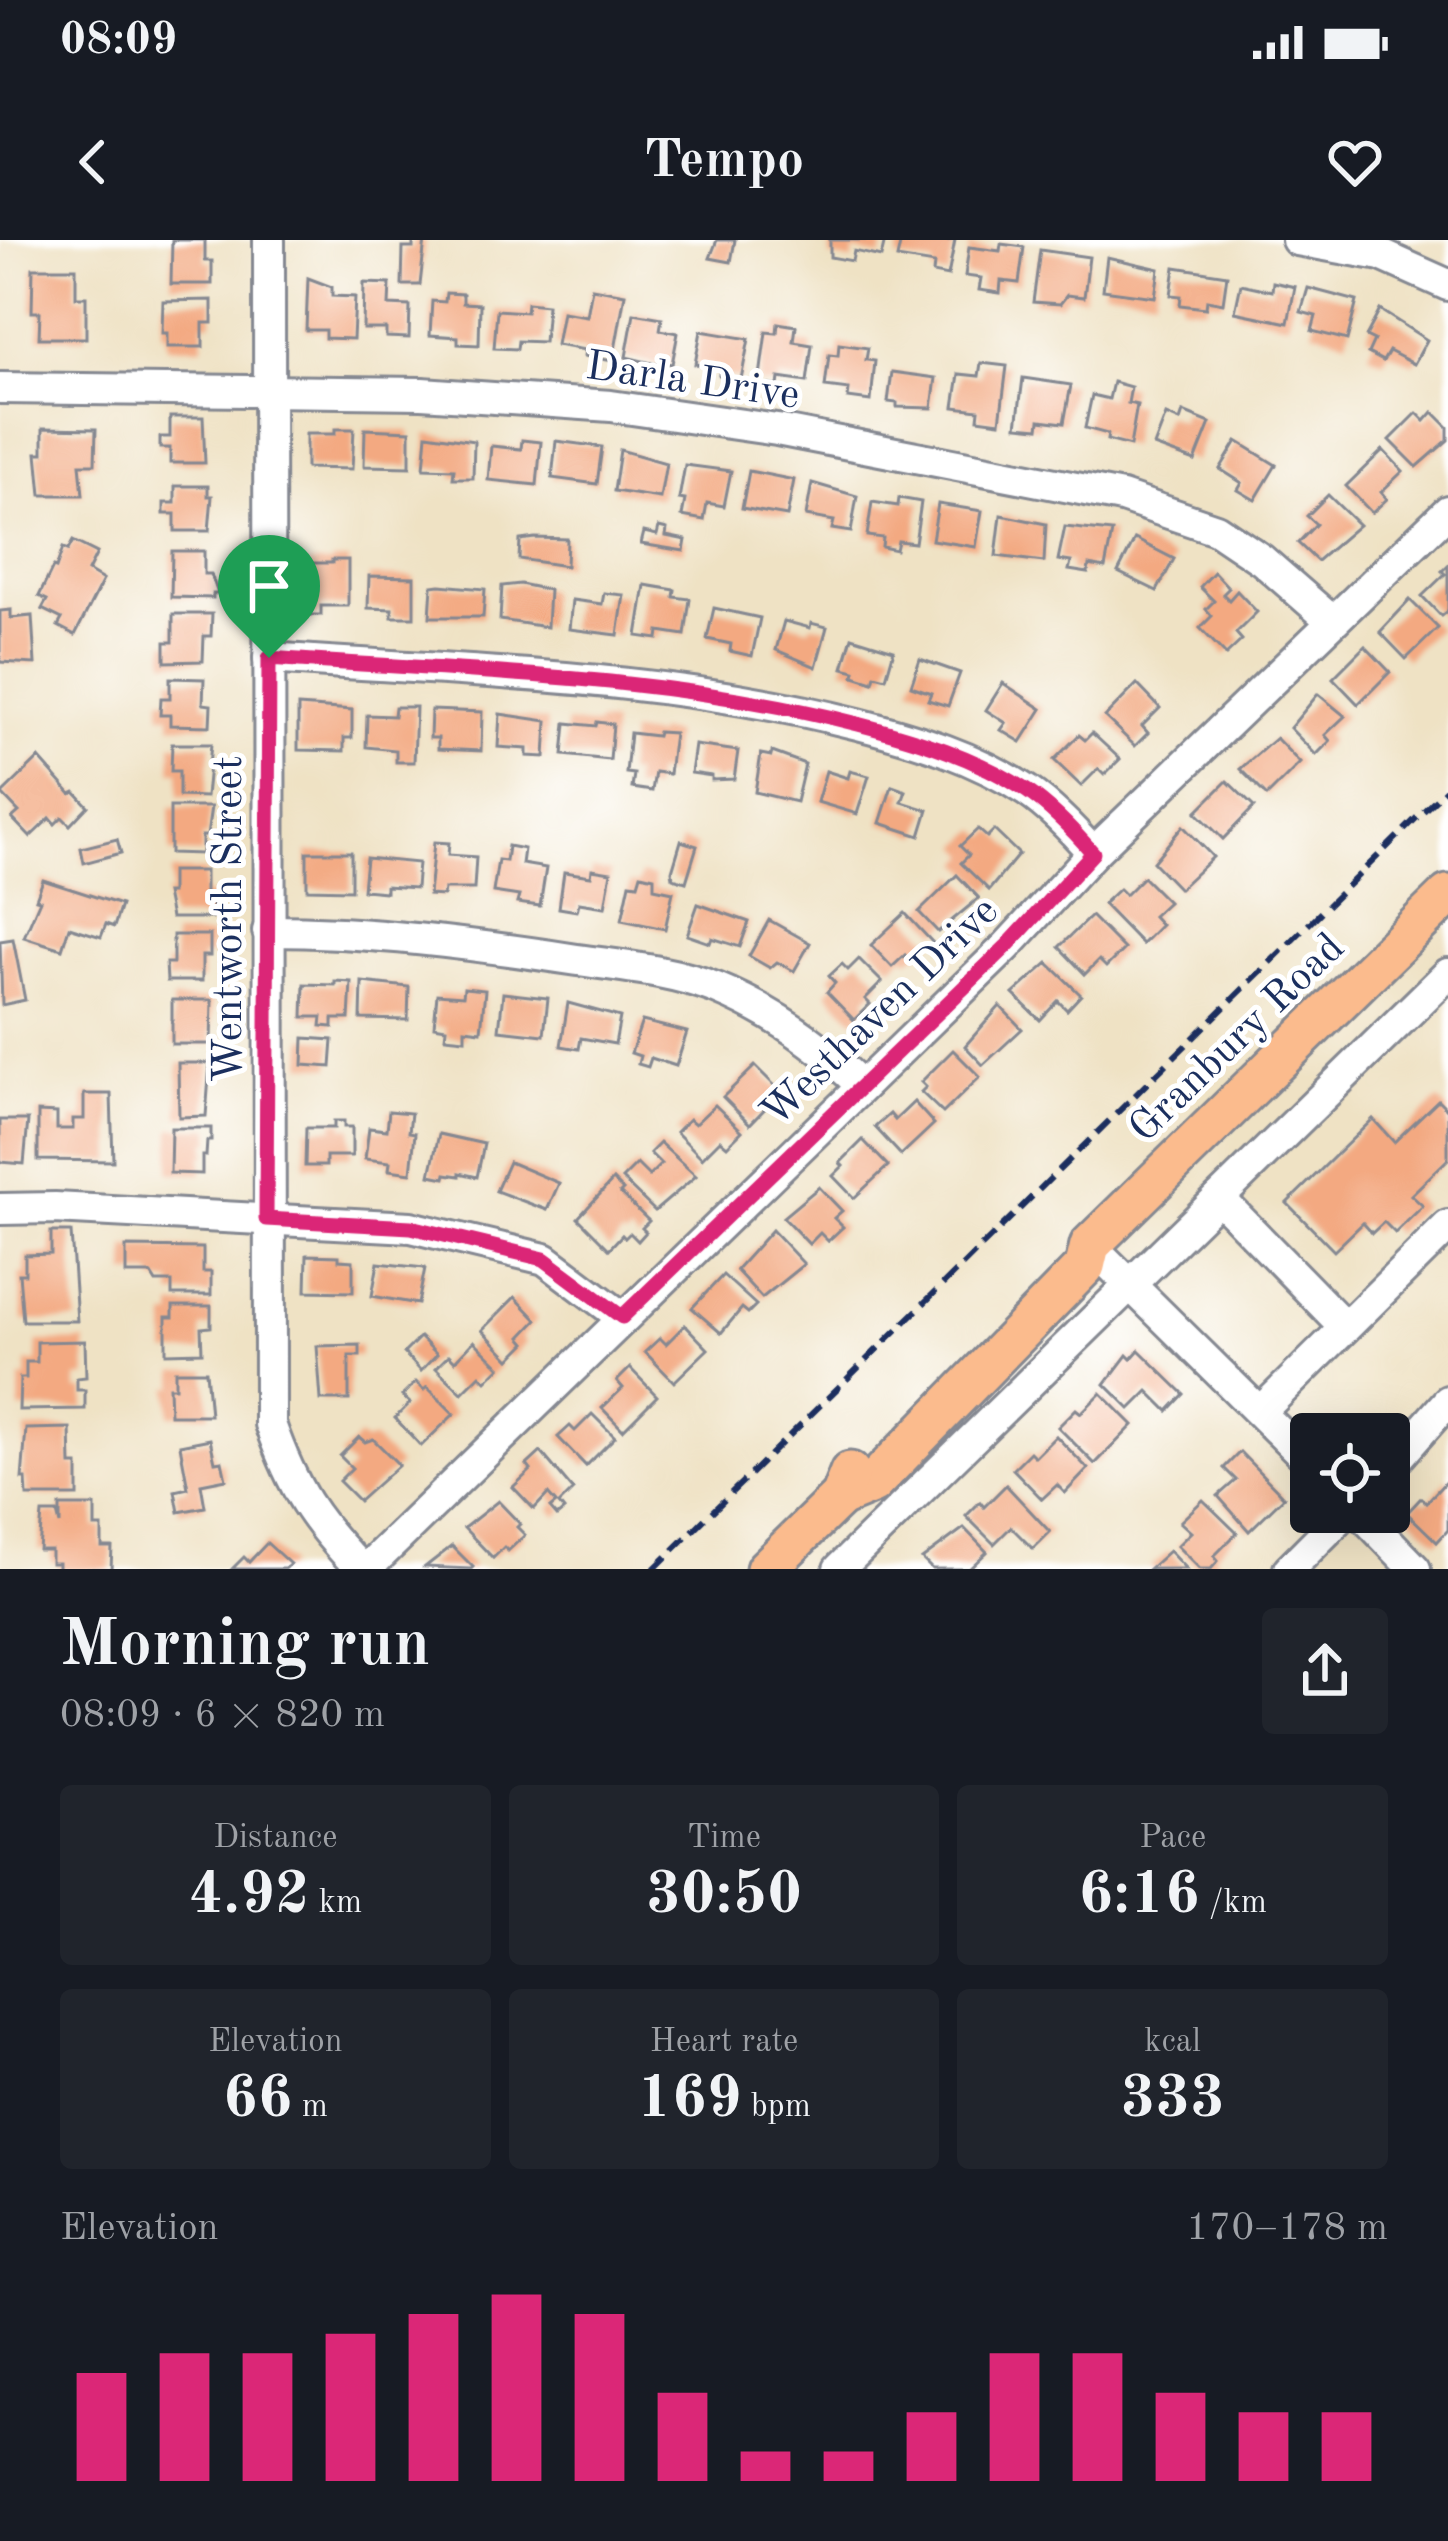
<!DOCTYPE html>
<meta charset="utf-8">
<style>
body{margin:0;font-family:"Old Standard TT",serif;background:#20242c;color:#f1f3f6;height:100vh;display:flex;flex-direction:column;font-size:45px;white-space:nowrap}
*{box-sizing:border-box;margin:0}
p{font-size:39px;color:#9ea1a6}
.icon{flex:none;width:66px;height:66px;fill:none;stroke:currentColor;stroke-width:2;stroke-linecap:round;stroke-linejoin:round}
.map{position:relative;height:1329px;overflow:hidden}
.drawer{display:flex;flex-direction:column;background:#171b24;flex:1}
.drawer>*{flex:none}
.controls{position:absolute;left:1290px;top:1173px;display:grid;gap:24px}
.controls a{display:grid;place-items:center;width:120px;height:120px;border-radius:12px;background:#171b24;box-shadow:0 12px 48px #0002;font-size:60px}
.pin{position:absolute;display:grid;place-items:center;width:102px;height:102px;color:#fff;margin:-123px -51px;border-radius:50% 50% 50% 0;rotate:-45deg;box-shadow:0 0 12px #0007}
.pin .icon{rotate:45deg}
.round{display:grid;place-items:center;flex:none;width:126px;height:126px;border-radius:12px;background:#20242c}
.headline{display:flex;align-items:center;justify-content:space-between;height:204px;padding:0 60px}
h1{font-size:66px;font-weight:700;line-height:90px}
.metrics{display:grid;grid-template-columns:repeat(3,1fr);gap:18px;height:204px;padding:12px 60px}
.metrics div{display:grid;align-content:center;border-radius:12px;background:#20242c;text-align:center}
.metrics b{font-size:60px;font-weight:700}
.metrics small{font-size:33px;font-weight:400}
.metrics p{font-size:33px}
.chart{height:336px;padding:24px 60px}
.chart p{display:flex;justify-content:space-between}
.chart svg{width:100%;height:216px;margin-top:12px;stroke:#db2777;stroke-width:6}
.status{display:flex;justify-content:space-between;align-items:center;height:84px;padding:0 60px;background:#171b24;direction:ltr}
.status svg{height:33px;fill:currentColor}
header{display:flex;justify-content:space-between;align-items:center;height:156px;padding:0 60px;background:#171b24;font-size:54px;font-weight:700}
.map>svg:first-child{display:block}
.building{fill:#f3a981}
.lines{fill:none;stroke-linecap:round;stroke-linejoin:round}
.minor-casing{stroke:#858891;stroke-width:36}
.major-casing{stroke:#858891;stroke-width:45}
.minor{stroke:#fff;stroke-width:30}
.major{stroke:#fbbb8d;stroke-width:39}
.rail{stroke:#1b2f5e;stroke-width:6;stroke-dasharray:18 9;stroke-linecap:butt}
.route-casing{stroke:#fff;stroke-width:24}
.route{stroke:#db2777;stroke-width:15}
.labels{text-anchor:middle;stroke-width:10;stroke-linejoin:round;paint-order:stroke}
.street-label{font-size:42px;fill:#1b2f5e;stroke:#fff}
</style>
<div class="status"><b>08:09</b><svg viewBox="0 0 49 12"><path d="M0 12V9h3v3zM5 12V6h3v6zM10 12V3h3v9zM15 12V0h3v12zM26 1h20v11H26zM47 4h2v5h-2z"/></svg></div>
<header><svg class="icon" aria-label="back" viewBox="0 0 24 24"><path d="M15 5l-7 7 7 7"/></svg>Tempo<svg class="icon" aria-label="heart" viewBox="0 0 24 24"><path d="M12 20l-8-8c-3-5 5-10 8-4 3-6 11-1 8 4z"/></svg></header>
<div class="map">
<svg width="1448" height="1329" viewBox="0 0 1448 1329">
<rect width="100%" height="100%" fill="#fff"/>
<filter id="ink" filterUnits="userSpaceOnUse"><feTurbulence type="fractalNoise" baseFrequency=".00833" numOctaves="2"/><feDisplacementMap in="SourceGraphic" scale="24" xChannelSelector="R" yChannelSelector="G"/><feConvolveMatrix kernelMatrix="1 2 1 2 8 2 1 2 1" color-interpolation-filters="sRGB"/></filter>
<filter id="wash" filterUnits="userSpaceOnUse"><feTurbulence type="fractalNoise" baseFrequency=".004" numOctaves="4" result="noise"/><feDisplacementMap in="SourceGraphic" scale="48" xChannelSelector="R" yChannelSelector="G"/><feGaussianBlur stdDeviation="2.7" result="paint"/><feColorMatrix in="noise" values="0 0 0 0 0 0 0 0 0 0 0 0 0 0 0 0 0 1.4 0 .05"/><feComposite in="paint" operator="in"/></filter>
<g filter="url(#wash)">
<rect width="100%" height="100%" fill="#efe2c4"/>
<g id="blocks">
<!-- building -->
<g class="building">
<polygon points="172,0 205,0 205,21 212,21 212,44 171,44"/>
<polygon points="413,0 425,0 420,45 402,45 403,8 413,8"/>
<polygon points="717,0 735,0 731,22 710,18"/>
<polygon points="830,0 885,0 881,17 854,11 852,21 830,17"/>
<polygon points="901,0 955,0 948,36 933,33 934,24 897,18"/>
<polygon points="1001,4 1024,7 1019,43 1001,41 1000,53 979,50 981,38 965,36 969,7 1000,11"/>
<polygon points="1040,10 1089,17 1084,57 1067,55 1060,64 1033,62"/>
<polygon points="1107,17 1159,29 1155,57 1103,50"/>
<polygon points="1175,27 1227,35 1223,63 1207,60 1206,68 1180,65 1181,56 1171,55"/>
<polygon points="33,28 76,28 76,57 86,57 86,98 39,98 40,72 32,72"/>
<polygon points="308,38 332,47 332,56 355,57 353,99 325,98 325,90 306,90"/>
<polygon points="1273,42 1295,47 1288,83 1235,72 1241,44 1272,51"/>
<polygon points="364,43 390,44 389,65 410,66 409,98 386,97 386,89 363,89"/>
<polygon points="592,48 625,54 613,121 584,116 585,110 556,105 562,72 587,76"/>
<polygon points="1308,48 1357,61 1347,100 1312,91 1316,76 1301,72"/>
<polygon points="446,53 463,54 463,63 480,64 479,105 458,104 458,97 430,95 432,61 445,62"/>
<polygon points="212,60 212,83 203,83 203,107 167,107 167,93 162,93 163,61"/>
<polygon points="527,63 547,65 544,102 518,101 517,109 494,108 497,70 526,72"/>
<polygon points="1380,70 1427,100 1414,124 1389,111 1383,121 1368,113 1374,100 1366,96"/>
<polygon points="634,73 662,78 660,90 678,93 672,124 665,123 664,126 626,117"/>
<polygon points="778,83 796,86 794,102 812,105 807,142 779,138 778,146 759,144 766,92 777,93"/>
<polygon points="701,91 749,99 741,139 719,135 720,128 695,124"/>
<polygon points="839,104 868,108 866,120 875,121 871,161 848,158 849,150 825,147 829,115 838,116"/>
<polygon points="981,123 1007,126 1000,182 978,179 979,170 954,167 959,134 979,136"/>
<polygon points="892,132 936,138 932,168 897,167 897,163 888,162"/>
<polygon points="1023,138 1071,145 1064,183 1040,180 1039,188 1017,186"/>
<polygon points="1113,142 1131,147 1128,163 1137,165 1130,206 1107,200 1108,194 1085,188 1092,155 1109,159"/>
<polygon points="1183,172 1210,183 1195,221 1154,206 1166,175 1180,181"/>
<polygon points="1433,172 1448,187 1448,200 1417,227 1390,200 1417,173 1425,181"/>
<polygon points="170,177 203,177 205,223 170,223 170,208 160,208 160,197 170,197"/>
<polygon points="43,188 96,189 95,224 80,224 83,255 41,255 37,213 43,213"/>
<polygon points="335,189 354,189 352,229 306,228 306,194 335,194"/>
<polygon points="365,189 410,191 410,227 364,226"/>
<polygon points="427,194 474,201 473,238 453,238 454,229 424,228"/>
<polygon points="522,200 541,202 537,245 488,240 491,206 521,209"/>
<polygon points="556,201 602,207 597,244 552,238"/>
<polygon points="1237,201 1276,225 1255,260 1238,250 1242,243 1220,229"/>
<polygon points="620,210 666,223 660,258 614,251"/>
<polygon points="1383,210 1403,231 1381,252 1387,259 1372,273 1346,246"/>
<polygon points="685,225 731,231 724,266 707,263 704,280 682,276 685,260 679,259"/>
<polygon points="749,231 794,240 787,276 742,268"/>
<polygon points="812,243 857,256 851,292 832,289 834,281 806,276"/>
<polygon points="175,246 208,246 208,256 212,256 209,291 175,291 175,274 164,274 164,263 175,263"/>
<polygon points="1328,255 1359,285 1317,321 1298,303 1316,284 1307,276"/>
<polygon points="899,258 921,262 915,303 898,301 896,310 882,307 883,298 867,296 872,262 898,266"/>
<polygon points="938,264 982,271 976,307 932,300"/>
<polygon points="1001,275 1046,284 1044,322 996,316"/>
<polygon points="659,287 667,289 666,296 686,300 684,311 641,304 644,292 657,295"/>
<polygon points="1065,287 1112,292 1105,328 1089,325 1088,333 1069,330 1071,322 1058,320"/>
<polygon points="535,298 567,299 566,326 519,319 520,300"/>
<polygon points="1135,299 1174,319 1157,351 1118,332"/>
<polygon points="73,301 97,313 88,331 103,340 75,395 58,386 62,379 42,369 47,360 39,356 53,327 56,328 63,308 68,310"/>
<polygon points="172,311 204,311 204,334 211,334 218,354 213,354 213,358 171,357"/>
<polygon points="332,320 348,320 348,366 321,366 321,375 301,375 302,345 309,345 309,323 332,323"/>
<polygon points="1448,325 1448,370 1441,376 1422,356 1445,334 1442,331"/>
<polygon points="1214,332 1229,348 1223,354 1229,360 1237,351 1257,372 1236,393 1242,400 1226,415 1200,388 1212,376 1206,369 1214,361 1200,347"/>
<polygon points="369,336 414,337 414,377 392,377 392,369 368,368"/>
<polygon points="520,344 549,350 547,387 500,380 502,346"/>
<polygon points="440,345 485,349 483,377 430,377 432,346"/>
<polygon points="645,345 675,350 674,357 690,359 685,395 659,391 658,399 637,396"/>
<polygon points="604,353 624,355 618,395 569,389 572,360 602,364"/>
<polygon points="1410,360 1438,388 1406,419 1380,392"/>
<polygon points="714,368 760,378 752,416 730,411 731,404 707,399"/>
<polygon points="11,370 11,378 32,376 35,424 0,422 0,371"/>
<polygon points="173,374 212,374 211,396 204,396 203,421 165,422 165,402 173,402"/>
<polygon points="784,381 810,388 811,383 827,387 816,427 776,410"/>
<polygon points="852,397 894,410 886,438 875,435 873,442 854,436 855,431 843,428"/>
<polygon points="1365,406 1390,432 1358,464 1333,438"/>
<polygon points="920,419 960,433 948,466 928,460 931,453 911,446"/>
<polygon points="170,438 204,439 203,464 211,465 210,486 170,485 170,475 160,475 161,458 170,458"/>
<polygon points="1003,443 1042,469 1021,502 1001,490 1006,483 986,470"/>
<polygon points="1137,444 1160,468 1142,486 1148,493 1135,506 1105,477"/>
<polygon points="1318,454 1345,476 1325,495 1330,501 1316,515 1290,488"/>
<polygon points="298,466 352,470 352,498 344,498 344,511 298,510"/>
<polygon points="395,467 416,467 414,522 396,522 396,510 366,507 367,475 394,476"/>
<polygon points="431,470 482,472 481,511 438,509 438,498 430,498"/>
<polygon points="500,474 547,481 545,517 527,516 527,509 498,507"/>
<polygon points="597,482 613,484 610,520 563,515 566,483 596,486"/>
<polygon points="658,492 674,493 669,534 655,532 652,551 632,548 634,534 626,533 630,493 657,496"/>
<polygon points="1092,493 1120,519 1104,535 1098,529 1081,546 1054,520 1079,495 1085,500"/>
<polygon points="1276,498 1300,523 1267,556 1240,529"/>
<polygon points="172,504 211,504 206,557 179,556 179,531 171,531"/>
<polygon points="695,505 738,511 734,539 712,540 712,536 691,533"/>
<polygon points="772,512 805,524 796,562 755,552 761,514 771,516"/>
<polygon points="39,518 71,554 75,552 88,566 70,585 62,577 55,584 50,578 30,597 12,578 19,572 2,554"/>
<polygon points="826,531 848,538 850,531 869,536 857,574 817,562"/>
<polygon points="1227,541 1254,567 1223,599 1196,572"/>
<polygon points="892,546 906,551 902,562 928,570 920,596 880,583"/>
<polygon points="170,567 211,567 207,596 202,596 202,614 170,613"/>
<polygon points="1183,586 1213,617 1179,649 1153,622"/>
<polygon points="978,589 987,597 994,590 1019,614 989,650 961,623 969,615 960,606"/>
<polygon points="117,599 121,613 84,623 81,608"/>
<polygon points="681,601 697,606 686,642 673,638 672,631"/>
<polygon points="434,602 449,603 448,615 476,617 474,649 444,649 443,656 429,655"/>
<polygon points="508,606 524,609 522,624 546,628 540,666 517,663 519,656 493,652 498,620 506,621"/>
<polygon points="307,612 351,612 351,650 307,649"/>
<polygon points="366,618 418,623 416,648 386,646 386,652 363,650"/>
<polygon points="592,629 611,632 605,667 579,663 577,671 559,668 564,632 591,636"/>
<polygon points="171,631 205,631 205,655 212,655 212,678 171,678 166,653 171,653"/>
<polygon points="641,634 654,637 654,648 673,652 665,689 622,680 630,643 638,644"/>
<polygon points="957,635 979,658 938,692 919,672"/>
<polygon points="1143,637 1168,662 1153,676 1161,685 1142,704 1103,664 1119,649 1125,655"/>
<polygon points="43,640 121,665 114,687 106,684 101,697 69,687 62,709 24,697 40,660 36,659"/>
<polygon points="698,664 749,682 740,707 712,698 710,703 687,695"/>
<polygon points="905,673 933,703 909,720 905,715 892,727 871,705"/>
<polygon points="1091,676 1124,709 1106,727 1099,720 1085,734 1059,707"/>
<polygon points="769,680 810,703 794,731 777,722 770,728 749,716"/>
<polygon points="173,695 210,695 210,716 202,716 202,741 167,741 166,723 173,723"/>
<polygon points="13,699 25,760 2,765 0,701"/>
<polygon points="859,719 882,742 865,759 870,764 854,780 827,752 835,743 829,736 842,724 848,730"/>
<polygon points="1048,723 1081,755 1067,770 1058,761 1040,780 1013,754"/>
<polygon points="335,741 351,742 349,779 333,779 333,787 321,786 322,777 303,777 304,744 335,745"/>
<polygon points="362,742 409,747 408,780 361,779"/>
<polygon points="464,748 485,750 481,791 465,789 465,799 445,797 446,788 434,786 437,754 463,756"/>
<polygon points="503,753 548,758 544,795 499,790"/>
<polygon points="172,760 212,760 211,804 172,804"/>
<polygon points="568,763 620,777 615,804 581,798 579,809 561,806"/>
<polygon points="1000,766 1022,789 983,825 965,806"/>
<polygon points="642,781 687,792 676,826 651,818 648,827 638,824 640,816 631,813"/>
<polygon points="304,798 333,800 331,827 303,825"/>
<polygon points="953,810 980,837 943,873 921,852 926,847 921,842"/>
<polygon points="178,823 210,823 206,876 179,877"/>
<polygon points="755,826 781,852 750,884 723,857"/>
<polygon points="84,854 111,854 113,921 38,920 38,872 57,873 57,889 73,889 73,879 84,879"/>
<polygon points="1438,860 1448,870 1448,919 1411,955 1423,966 1395,993 1384,982 1372,993 1363,983 1334,1011 1287,963 1373,879 1394,902"/>
<polygon points="914,862 934,884 901,915 875,887 890,874 895,880"/>
<polygon points="715,865 742,891 727,906 720,900 702,918 676,892 689,879 695,884"/>
<polygon points="389,871 411,873 409,892 415,893 411,933 389,930 390,922 365,919 369,888 387,890"/>
<polygon points="0,880 28,880 24,924 0,922"/>
<polygon points="334,881 344,881 344,887 352,887 352,916 326,916 326,926 305,926 306,888 334,888"/>
<polygon points="171,888 211,888 211,901 207,901 206,916 202,916 202,934 170,933"/>
<polygon points="439,894 484,904 477,937 460,933 460,936 446,934 445,938 430,935"/>
<polygon points="863,900 888,926 854,958 833,936 843,926 840,923"/>
<polygon points="660,903 696,936 655,971 622,939 637,924 649,936 661,924 650,913"/>
<polygon points="509,922 559,943 547,970 496,951"/>
<polygon points="613,940 623,950 620,953 649,981 642,988 646,992 638,1001 630,993 625,998 622,995 609,1009 578,978"/>
<polygon points="819,947 842,971 834,978 843,987 828,1001 820,993 809,1004 783,977"/>
<polygon points="772,990 804,1024 762,1058 736,1030"/>
<polygon points="51,992 71,992 77,1081 23,1081 19,1034 25,1034 25,1015 51,1014"/>
<polygon points="126,1007 203,1008 203,1032 211,1032 211,1055 172,1055 172,1042 156,1042 151,1034 126,1034"/>
<polygon points="307,1015 339,1016 339,1020 353,1021 353,1052 306,1051"/>
<polygon points="378,1023 425,1028 418,1064 372,1056"/>
<polygon points="723,1035 756,1065 748,1073 742,1068 721,1093 692,1068"/>
<polygon points="515,1057 537,1080 521,1097 526,1103 510,1119 482,1090"/>
<polygon points="173,1066 211,1066 211,1087 201,1088 202,1112 166,1113 166,1077 173,1077"/>
<polygon points="685,1085 708,1109 674,1142 645,1112 660,1098 666,1104"/>
<polygon points="420,1097 437,1114 421,1131 404,1113"/>
<polygon points="85,1101 86,1137 77,1138 77,1150 85,1150 85,1169 19,1170 20,1138 26,1138 26,1122 37,1122 37,1102"/>
<polygon points="474,1101 500,1127 486,1141 480,1135 462,1153 436,1128 449,1115 455,1121"/>
<polygon points="360,1105 360,1116 349,1116 349,1160 321,1160 317,1106"/>
<polygon points="1139,1110 1184,1154 1168,1171 1148,1151 1130,1169 1105,1144 1127,1115 1131,1119"/>
<polygon points="630,1128 657,1156 623,1190 602,1168 623,1148 617,1141"/>
<polygon points="175,1131 206,1131 210,1175 170,1175 169,1147 175,1147"/>
<polygon points="416,1142 424,1150 427,1147 454,1174 421,1206 395,1178 410,1163 402,1156"/>
<polygon points="1101,1153 1133,1185 1095,1224 1058,1187 1076,1169 1081,1173"/>
<polygon points="592,1174 615,1197 586,1226 558,1197 570,1186 575,1191"/>
<polygon points="70,1188 71,1225 78,1225 78,1256 27,1256 26,1239 22,1239 26,1189"/>
<polygon points="1056,1196 1088,1229 1065,1253 1057,1245 1042,1259 1013,1229 1030,1212 1035,1217"/>
<polygon points="359,1197 365,1202 373,1199 399,1225 359,1261 339,1241 352,1228 340,1216"/>
<polygon points="210,1199 215,1222 222,1221 226,1239 201,1244 205,1267 179,1272 175,1251 188,1248 180,1205"/>
<polygon points="541,1212 573,1250 559,1264 564,1270 557,1276 550,1268 556,1263 548,1254 534,1269 513,1247 531,1230 527,1225"/>
<polygon points="1240,1212 1284,1257 1249,1291 1218,1256 1236,1240 1224,1228"/>
<polygon points="1448,1239 1448,1290 1437,1302 1407,1273 1421,1258 1426,1263"/>
<polygon points="1006,1245 1050,1292 1033,1309 1011,1287 994,1304 966,1276 980,1262 984,1267"/>
<polygon points="1203,1260 1237,1293 1214,1316 1218,1321 1211,1329 1200,1329 1177,1306 1191,1292 1180,1282"/>
<polygon points="498,1261 520,1284 517,1287 525,1295 508,1311 504,1307 493,1318 464,1288"/>
<polygon points="60,1266 95,1266 95,1287 102,1287 102,1307 112,1307 111,1329 58,1329 58,1323 51,1323 51,1310 39,1310 42,1273 57,1273 60,1285"/>
<polygon points="964,1288 987,1312 969,1329 932,1329 922,1319"/>
<polygon points="267,1303 290,1324 285,1329 232,1329 244,1317 249,1322"/>
<polygon points="452,1306 473,1327 471,1329 425,1327"/>
<polygon points="1169,1311 1186,1329 1149,1329"/>
</g>
</g>
</g>
<g filter="url(#ink)">
<use href="#blocks" fill-opacity="0" stroke="#858891" stroke-width="3"/>
<g class="lines">
<!-- minor casing -->
<g class="minor-casing">
<g id="minor">
<path d="M269,0L270,1184C293,1249 313,1280 361,1329"/>
<polyline points="1297,0 1381,15 1448,45"/>
<polyline points="0,148 422,153 611,166 777,190 1122,257 1216,289 1262,320 1332,381"/>
<path d="M269,418C465,432 666,435 858,484C916,499 976,517 1027,551C1052,568 1073,590 1093,613"/>
<path d="M268,691C369,691 471,704 571,719C620,726 670,730 716,748C772,771 818,803 861,845"/>
<polyline points="1219,958 1345,1087"/>
<polyline points="0,969 55,968 411,987 545,1019 622,1077"/>
<polyline points="1090,1005 1311,1223"/>
<polyline points="1260,1172 1448,986"/>
<polyline points="1389,1228 1448,1161"/>
<polyline points="1360,1272 1415,1329"/>
<polyline points="366,1329 1006,707 1093,613 1448,271"/>
<polyline points="839,1329 1448,734"/>
<polyline points="1289,1329 1346,1272"/>
</g>
</g>
<!-- major casing -->
<g class="major-casing">
<g id="major">
<polyline points="840,1257 872,1244 1085,1026 1090,1005 1448,655"/>
<polyline points="766,1329 840,1257 850,1232"/>
</g>
</g>
<!-- minor -->
<use href="#minor" class="minor"/>
<!-- major -->
<use href="#major" class="major"/>
<!-- rail -->
<polyline class="rail" points="654,1329 1448,547"/>
</g>
</g>
<g class="lines" filter="url(#ink)">
<!-- route casing -->
<g class="route-casing">
<path id="route" d="M269,418C466,432 666,435 858,484C916,499 976,517 1027,551C1052,568 1073,590 1093,613L1006,707L622,1077L544,1019L411,987L266,979Z"/>
</g>
<!-- route -->
<use href="#route" class="route"/>
</g>
<g class="labels">
<!-- street labels -->
<g class="street-label">
<text transform="translate(693 138) rotate(8)" y="15">Darla Drive</text>
<text transform="translate(226 679) rotate(-90)" y="15">Wentworth Street</text>
<text transform="translate(878 770) rotate(-44)" y="15">Westhaven Drive</text>
<text transform="translate(1235 796) rotate(-44)" y="15">Granbury Road</text>
</g>
</g>
</svg>
<div class="controls">
<a><svg class="icon" aria-label="locate" viewBox="0 0 24 24"><circle cx="12" cy="12" r="6"/><path d="M12 2v4M12 18v4M2 12h4M18 12h4"/></svg></a>
</div>
<div class="pin" style="left:269px;top:418px;background:#1e9e55"><svg class="icon" aria-label="arrive" viewBox="0 0 24 24"><path d="M6 21V4h12l-3 4 3 4H6"/></svg></div>
</div>
<section class="drawer">
<div class="headline"><div><h1>Morning run</h1><p>08:09 · 6 × 820 m</p></div><a class="round"><svg class="icon" aria-label="share" viewBox="0 0 24 24"><path d="M12 15V3M7 8l5-5 5 5M5 13v7h14v-7"/></svg></a></div>
<div class="metrics">
<div><p>Distance</p><b>4.92<small> km</small></b></div>
<div><p>Time</p><b>30:50</b></div>
<div><p>Pace</p><b>6:16<small> /km</small></b></div>
</div>
<div class="metrics">
<div><p>Elevation</p><b>66<small> m</small></b></div>
<div><p>Heart rate</p><b>169<small> bpm</small></b></div>
<div><p>kcal</p><b>333</b></div>
</div>
<div class="chart"><p><span>Elevation</span>170–178 m</p>
<svg viewBox="0 0 160 44" preserveAspectRatio="none"><path d="M5 44V22M15 44V18M25 44V18M35 44V14M45 44V10M55 44V6M65 44V10M75 44V26M85 44V38M95 44V38M105 44V30M115 44V18M125 44V18M135 44V26M145 44V30M155 44V30"/></svg>
</div>
</section>
